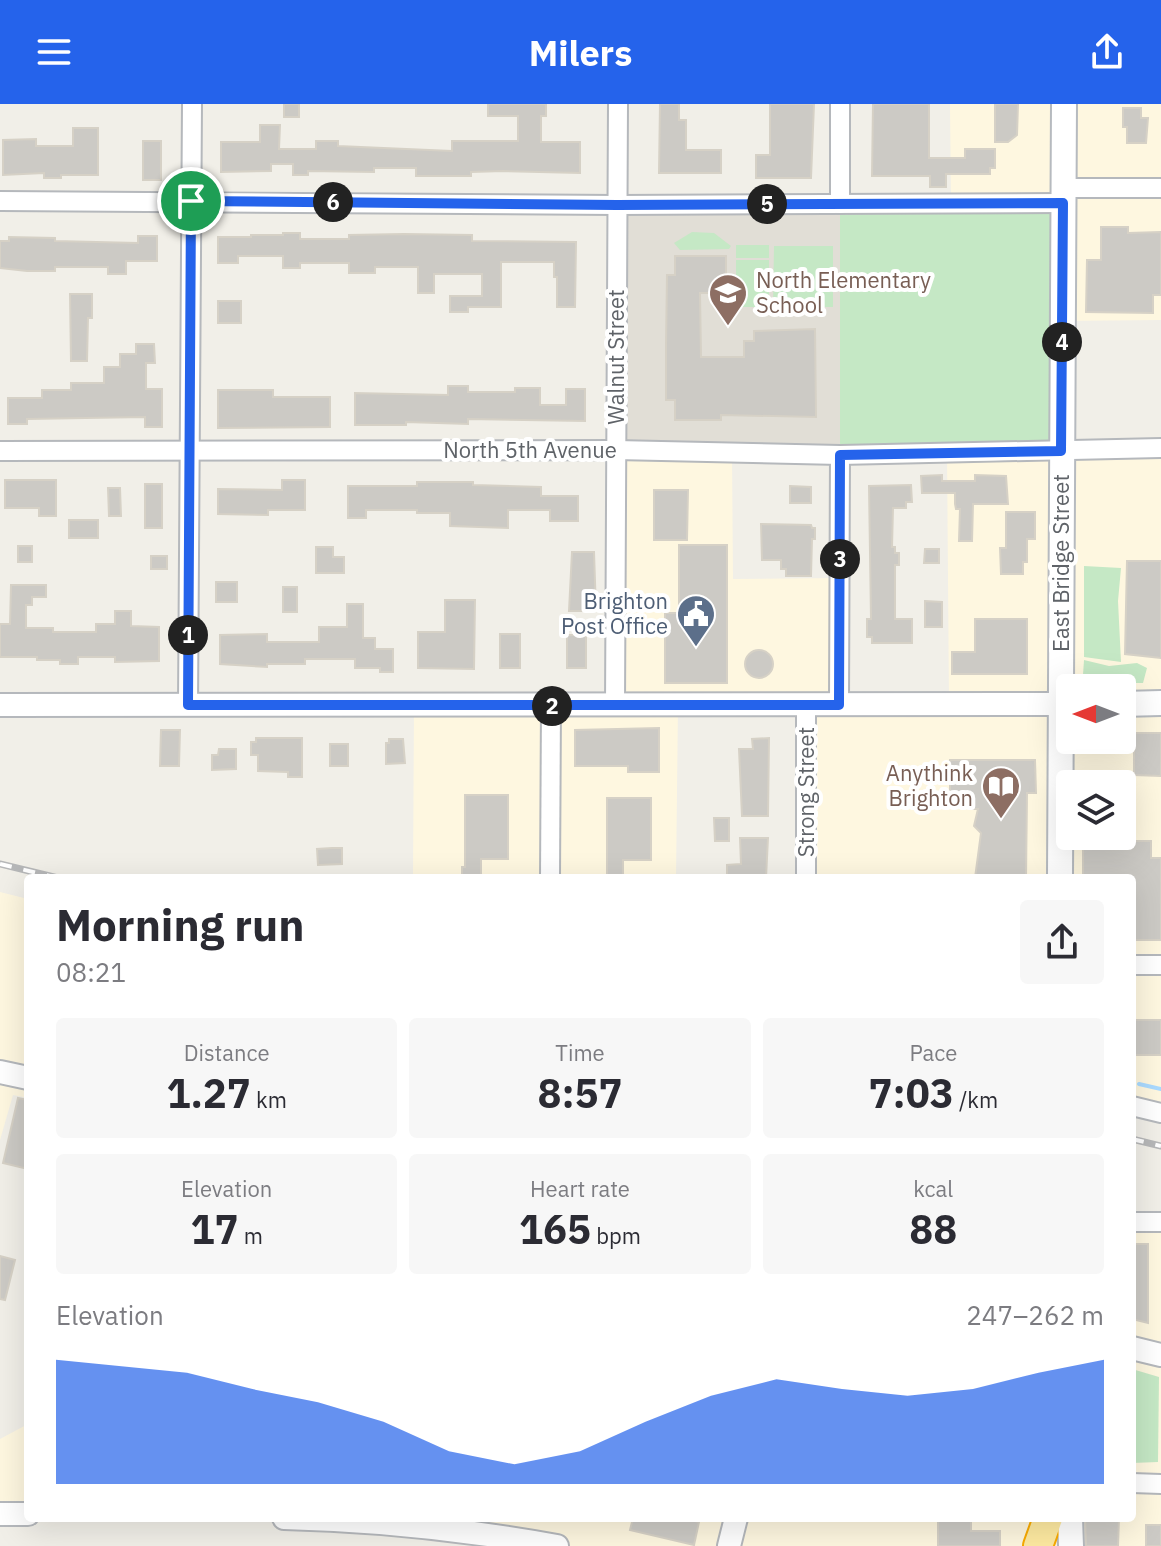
<!DOCTYPE html>
<meta charset="utf-8">
<style>
body{margin:0;font-family:"IBM Plex Sans",sans-serif;background:#f7f7f7;color:#2b2b33;height:100vh;display:flex;flex-direction:column;font-size:30px;white-space:nowrap}
*{box-sizing:border-box;margin:0}
p{font-size:26px;color:#7c7c81}
.icon{flex:none;width:44px;height:44px;fill:none;stroke:currentColor;stroke-width:2;stroke-linecap:round;stroke-linejoin:round}
.map{position:relative;flex:1;overflow:hidden}
.panel{position:absolute;left:24px;top:770px;width:1112px;height:648px;display:flex;flex-direction:column;background:#fff;border-radius:8px;box-shadow:0 8px 32px #0002}
.panel>*{flex:none}
.needle{width:52px;rotate:270deg}
.controls{position:absolute;left:1056px;top:570px;display:grid;gap:16px}
.controls a{display:grid;place-items:center;width:80px;height:80px;border-radius:8px;background:#fff;box-shadow:0 8px 32px #0002;font-size:40px}
.pin{position:absolute;display:grid;place-items:center;width:68px;height:68px;color:#fff;margin:-34px;border:4px solid #fff;border-radius:50%;box-shadow:0 2px 8px #0007}
.km{position:absolute;width:40px;height:40px;margin:-20px;border-radius:50%;background:#222;color:#fff;font-size:22px;line-height:40px;text-align:center}
.round{display:grid;place-items:center;flex:none;width:84px;height:84px;border-radius:8px;background:#f7f7f7}
.headline{display:flex;align-items:center;justify-content:space-between;height:136px;padding:0 32px}
h1{font-size:44px;font-weight:700;line-height:60px}
.stats{display:grid;grid-template-columns:repeat(3,1fr);gap:12px;height:136px;padding:8px 32px}
.stats div{display:grid;align-content:center;border-radius:8px;background:#f7f7f7;text-align:center}
.stats b{font-size:40px;font-weight:700}
.stats small{font-size:22px;font-weight:400}
.stats p{font-size:22px}
.chart{height:224px;padding:16px 32px}
.chart p{display:flex;justify-content:space-between}
.chart svg{width:100%;height:144px;margin-top:8px;fill:#2563eb;opacity:.7}
header{display:flex;justify-content:space-between;align-items:center;height:104px;padding:0 32px;background:#2563eb;color:#fff;font-size:36px;font-weight:700}
.map>svg:first-child{display:block}
.commercial{fill:#fef7e0;fill-rule:evenodd}
.education{fill:#e1ded6}
.green{fill:#c5e8c5}
.lines{fill:none;stroke-linecap:round;stroke-linejoin:round}
.stream{stroke:#aadaff;stroke-width:4}
.building{fill:#cccac5;stroke:#d6d1c6;stroke-width:2}
.minor-casing{stroke:#b5b8bc;stroke-width:22}
.tertiary-casing{stroke:#b5b8bc;stroke-width:26}
.secondary-casing{stroke:#b6babf;stroke-width:28}
.trunk-casing{stroke:#f9ab00;stroke-width:32}
.minor{stroke:#fff;stroke-width:18}
.tertiary{stroke:#fff;stroke-width:22}
.secondary{stroke:#fff;stroke-width:24}
.trunk{stroke:#feeaa1;stroke-width:28}
.rail-casing{stroke:#b6b7b8;stroke-width:7}
.rail{stroke:#fff;stroke-width:4;stroke-dasharray:12;stroke-linecap:butt}
.route-casing{stroke:#fff;stroke-width:16}
.route{stroke:#2563eb;stroke-width:10}
.labels{text-anchor:middle;stroke-width:8;stroke-linejoin:round;paint-order:stroke}
.education-label{font-size:22px;fill:#785e54;stroke:#fff;text-anchor:start}
.street-label{font-size:22px;fill:#5f6368;stroke:#fff}
.service-label{font-size:22px;fill:#4e5e75;stroke:#fff;text-anchor:end}
</style>
<header><svg class="icon" aria-label="menu" viewBox="0 0 24 24"><path d="M4 6h16M4 12h16M4 18h16"/></svg>Milers<svg class="icon" aria-label="share" viewBox="0 0 24 24"><path d="M12 15V3M7 8l5-5 5 5M5 13v7h14v-7"/></svg></header>
<div class="map">
<svg width="1161" height="1442" viewBox="0 0 1161 1442">
<rect width="100%" height="100%" fill="#f1efe8"/>
<!-- commercial -->
<g class="commercial">
<polygon points="950,0 1161,0 1161,216 1062,217 951,102"/>
<path d="M1161,344V1009L1132,1002V774H806V602H678L676,774H413L414,601H615L616,346L732,349L733,475L840,474L839,600H949L947,349ZM1070,584H1122V636H1070ZM1070,680H1122V732H1070Z"/>
<polygon points="0,788 28,795 28,994 13,991 0,1036"/>
<polygon points="1132,1118 1161,1118 1161,1442 1050,1442 1050,1414 1132,1414"/>
<polygon points="28,1320 28,1410 0,1410 0,1335"/>
<polygon points="284,1414 1048,1414 1038,1442 557,1442"/>
</g>
<!-- education -->
<polygon class="education" points="840,100 840,351 616,346 617,101"/>
<!-- green -->
<g class="green">
<polygon points="1063,99 1061,347 840,351 840,100"/>
<polygon points="692,128 714,129 731,142 729,145 680,146 674,139"/>
<rect x="736" y="141" width="33" height="13"/>
<polygon points="774,142 833,142 833,203 773,203"/>
<polygon points="736,156 769,156 769,195 761,195 761,203 736,203"/>
<polygon points="1084,462 1121,464 1118,497 1121,558 1084,553"/>
<polygon points="1084,556 1109,562 1137,559 1147,564 1143,579 1091,579 1083,571"/>
<polygon points="1132,1265 1159,1273 1158,1358 1132,1359"/>
</g>
<g class="lines">
<!-- stream -->
<polyline class="stream" points="1139,980 1161,985"/>
</g>
<!-- building -->
<g class="building">
<rect x="284" y="0" width="15" height="13"/>
<polygon points="488,0 546,0 546,12 541,12 541,38 580,38 580,69 503,67 471,68 471,72 416,72 416,64 374,64 374,68 308,67 308,71 293,71 293,60 271,60 271,67 221,68 221,38 260,38 260,21 280,21 279,45 316,45 316,37 338,37 338,42 452,47 452,37 518,37 518,12 488,12"/>
<polygon points="660,0 679,0 679,16 686,16 686,46 721,46 721,69 659,69"/>
<polygon points="770,0 814,0 811,74 756,74 756,51 770,51"/>
<polygon points="873,0 929,0 929,54 965,54 965,45 995,45 995,64 990,64 990,70 946,70 946,83 930,83 930,72 872,72"/>
<polygon points="995,0 1018,0 1017,31 1008,38 995,38"/>
<polygon points="1123,4 1141,4 1141,14 1148,14 1146,39 1127,39 1127,23 1123,23"/>
<polygon points="73,24 98,24 98,71 61,71 61,74 44,74 44,69 3,71 3,36 36,35 36,42 73,42"/>
<rect x="143" y="37" width="18" height="39"/>
<polygon points="1101,123 1128,123 1128,129 1161,128 1161,191 1153,191 1153,209 1086,208 1087,156 1101,156"/>
<polygon points="283,129 300,129 300,135 349,135 349,131 404,130 472,131 472,137 576,138 575,203 557,203 557,173 554,173 554,158 501,158 501,203 468,203 468,208 450,208 450,192 482,192 482,170 434,170 434,189 418,189 418,163 375,163 375,169 349,169 349,159 300,159 300,164 283,164 283,152 238,152 238,159 218,159 218,133 251,133 251,131 283,131"/>
<polygon points="138,132 157,132 157,157 126,157 126,170 108,170 108,163 55,163 55,167 27,167 0,164 0,137 9,137 9,133 55,134 55,137 138,139"/>
<polygon points="675,152 726,152 726,189 700,189 701,253 744,253 744,237 754,237 754,227 815,225 816,313 721,311 721,316 675,316 675,296 666,296 666,241 667,171 675,171"/>
<polygon points="70,190 92,190 92,214 88,214 87,257 71,257"/>
<rect x="218" y="197" width="23" height="22"/>
<polygon points="136,240 154,240 155,259 146,259 146,285 162,285 162,323 145,323 145,313 27,315 27,320 8,320 8,294 42,294 42,286 71,286 71,279 104,279 104,263 120,263 120,250 136,250"/>
<polygon points="448,282 468,282 468,288 515,288 515,284 540,284 540,301 566,301 566,285 585,285 585,317 468,315 468,320 406,318 406,321 355,321 355,289 448,291"/>
<polygon points="218,286 273,286 273,293 330,293 330,323 218,324"/>
<polygon points="942,371 942,377 975,377 975,371 1006,372 1008,400 973,400 972,437 959,437 960,405 956,405 955,400 955,389 922,389 921,372"/>
<polygon points="5,376 56,376 56,412 39,412 39,404 5,404"/>
<polygon points="282,376 305,376 305,406 268,406 268,411 218,410 218,385 282,386"/>
<polygon points="417,378 473,378 473,381 541,383 541,392 578,392 578,417 550,417 550,406 508,406 508,424 450,422 450,409 417,409 417,406 366,406 366,414 348,414 348,382 417,382"/>
<rect x="145" y="380" width="17" height="44"/>
<polygon points="911,381 912,398 906,398 906,404 893,404 892,443 895,443 895,449 899,449 899,461 895,461 895,515 912,515 912,539 872,539 872,533 867,533 867,515 871,515 869,382"/>
<polygon points="790,382 811,383 811,399 790,399"/>
<polygon points="108,384 120,384 121,412 109,412"/>
<polygon points="654,386 688,386 687,436 654,436"/>
<polygon points="1006,408 1035,408 1035,435 1027,435 1027,458 1023,458 1023,470 1001,470 1000,444 1006,444"/>
<rect x="69" y="416" width="29" height="18"/>
<polygon points="761,420 811,421 812,424 815,424 815,435 812,435 811,472 786,472 786,465 781,465 781,456 762,456"/>
<polygon points="679,441 727,441 727,579 665,579 665,509 679,509"/>
<rect x="18" y="442" width="14" height="16"/>
<polygon points="316,443 333,443 333,453 344,453 344,469 316,469"/>
<polygon points="925,445 939,445 939,459 924,459"/>
<polygon points="572,448 594,448 596,507 569,507"/>
<rect x="151" y="452" width="16" height="13"/>
<polygon points="1127,457 1161,457 1161,554 1125,550"/>
<rect x="216" y="478" width="21" height="20"/>
<polygon points="11,481 46,481 46,493 32,493 32,501 26,501 26,524 53,524 53,528 96,528 96,520 115,520 115,507 131,507 131,522 159,523 159,557 115,558 115,553 78,553 78,560 60,560 60,556 37,556 37,553 0,553 0,520 10,520"/>
<rect x="283" y="483" width="14" height="25"/>
<polygon points="445,496 475,496 474,565 418,564 418,528 445,528"/>
<polygon points="925,497 942,498 942,523 925,523"/>
<polygon points="347,500 363,500 363,534 375,534 375,545 393,545 393,568 380,568 380,564 355,564 355,555 305,555 305,560 267,560 267,563 220,560 220,531 267,530 267,538 319,538 319,523 347,523"/>
<polygon points="975,515 1027,515 1027,570 952,570 952,548 975,548"/>
<rect x="500" y="530" width="20" height="34"/>
<rect x="567" y="531" width="19" height="33"/>
<circle cx="759" cy="560" r="14"/>
<polygon points="659,624 659,668 628,668 628,662 575,662 575,626"/>
<polygon points="161,626 180,626 179,662 160,662"/>
<polygon points="1134,629 1161,629 1161,672 1134,671"/>
<polygon points="256,634 302,634 302,673 288,673 288,668 258,667 258,651 251,651 251,638 256,638"/>
<polygon points="769,634 768,712 742,712 739,645 753,645 752,635"/>
<polygon points="389,635 403,635 405,659 386,660 386,639 389,639"/>
<rect x="330" y="640" width="18" height="22"/>
<polygon points="219,645 236,645 236,665 212,666 212,651 218,651"/>
<polygon points="950,656 1035,656 1036,689 1027,689 1026,774 975,774 981,729 974,722 978,705 972,705 972,689 950,689"/>
<polygon points="465,691 508,691 508,755 481,755 481,774 462,774 462,763 465,763"/>
<polygon points="607,694 651,694 651,756 623,756 623,774 607,774"/>
<polygon points="714,714 729,714 729,737 715,737"/>
<polygon points="740,734 768,734 766,774 727,774 727,761 741,760"/>
<polygon points="1083,737 1151,737 1151,754 1161,754 1161,836 1132,836 1132,774 1083,774"/>
<polygon points="332,744 342,744 342,760 318,761 317,745"/>
<rect x="1132" y="916" width="29" height="35"/>
<polygon points="18,994 28,996 28,1065 3,1059"/>
<polygon points="1132,1140 1148,1140 1148,1219 1132,1215"/>
<polygon points="0,1152 15,1156 5,1196 0,1195"/>
<polygon points="633,1414 682,1414 699,1418 694,1441 630,1426"/>
<polygon points="938,1414 971,1414 971,1427 1000,1427 1000,1442 938,1442"/>
<polygon points="1085,1414 1119,1414 1118,1442 1086,1442"/>
<rect x="1146" y="1421" width="15" height="21"/>
</g>
<g class="lines">
<!-- minor casing -->
<g class="minor-casing">
<g id="minor">
<polyline points="840,0 840,100"/>
<polyline points="1063,84 1161,84"/>
<polyline points="0,97 617,101 1063,99"/>
<polyline points="0,347 616,346 840,351 1161,344"/>
<polyline points="188,601 192,0"/>
<polyline points="806,601 806,774"/>
<polyline points="839,601 840,351"/>
<polyline points="615,602 618,0"/>
<polyline points="550,774 551,602"/>
<polyline points="1132,861 1161,861"/>
<polyline points="1132,1002 1161,1009"/>
<polyline points="1132,1118 1161,1118"/>
<polyline points="1132,1379 1161,1380"/>
</g>
</g>
<!-- tertiary casing -->
<g class="tertiary-casing">
<g id="tertiary">
<polyline points="0,601 1061,600"/>
<polyline points="0,968 28,974"/>
<polyline points="1132,1244 1161,1251"/>
<polyline points="0,1410 28,1410"/>
<path d="M284,1414C375,1416 467,1426 557,1442"/>
<polyline points="729,1442 736,1414"/>
</g>
</g>
<!-- secondary casing -->
<g class="secondary-casing">
<g id="secondary">
<polyline points="1122,600 1161,599"/>
<polyline points="1060,774 1064,0"/>
<polyline points="1070,1414 1071,1442"/>
</g>
</g>
<!-- trunk casing -->
<g class="trunk-casing">
<polyline id="trunk" points="1038,1442 1048,1414"/>
</g>
<!-- minor -->
<use href="#minor" class="minor"/>
<!-- tertiary -->
<use href="#tertiary" class="tertiary"/>
<!-- secondary -->
<use href="#secondary" class="secondary"/>
<!-- trunk -->
<use href="#trunk" class="trunk"/>
<!-- rail casing -->
<g class="rail-casing">
<g id="rail">
<polyline points="0,760 58,774"/>
<polyline points="1132,1035 1161,1042"/>
</g>
</g>
<!-- rail -->
<use href="#rail" class="rail"/>
</g>
<g class="lines">
<!-- route casing -->
<g class="route-casing">
<polygon id="route" points="191,97 617,101 1063,99 1061,347 840,351 839,601 188,601"/>
</g>
<!-- route -->
<use href="#route" class="route"/>
</g>
<!-- icons -->
<defs>
<g id="school-pin" transform="scale(2)"><path d="M0 17L-7.5 6A9.5 9.5 0 1 1 7.5 6Z" fill="#8d6e63" stroke="#fff"/><path d="M0-5L7-2L0 1L-7-2ZM-4 1L0 2.5L4 1V4Q0 6-4 4Z" fill="#fff"/></g>
<g id="civic-pin" transform="scale(2)"><path d="M0 17L-7.5 6A9.5 9.5 0 1 1 7.5 6Z" fill="#5c6f8a" stroke="#fff"/><path d="M-.6-6.5H3V-4.5H.6V-3L4-1V1h2V6H-6V1h2V-1L-.6-3ZM-1.2 2.5V6h2.4V2.5Z" fill="#fff"/></g>
<g id="library-pin" transform="scale(2)"><path d="M0 17L-7.5 6A9.5 9.5 0 1 1 7.5 6Z" fill="#8d6e63" stroke="#fff"/><path d="M-6-4Q-3-5.5-.7-3.5V5Q-3 3-6 4ZM6-4Q3-5.5 .7-3.5V5Q3 3 6 4Z" fill="#fff"/></g>
</defs>
<g fill-rule="evenodd">
<use href="#school-pin" x="728" y="189"/>
<use href="#civic-pin" x="696" y="510"/>
<use href="#library-pin" x="1001" y="682"/>
</g>
<g class="labels">
<!-- education labels -->
<g class="education-label">
<text x="756" y="184">North Elementary<tspan x="756" dy="25">School</tspan></text>
<text x="973" y="677" text-anchor="end">Anythink<tspan x="973" dy="25">Brighton</tspan></text>
</g>
<!-- street labels -->
<g class="street-label">
<text transform="translate(616 253) rotate(-90)" y="8">Walnut Street</text>
<text x="530" y="354">North 5th Avenue</text>
<text transform="translate(1061 459) rotate(-90)" y="8">East Bridge Street</text>
<text transform="translate(806 688) rotate(-90)" y="8">Strong Street</text>
</g>
<!-- service labels -->
<g class="service-label">
<text x="668" y="505">Brighton<tspan x="668" dy="25">Post Office</tspan></text>
</g>
</g>
</svg>
<div class="controls">
<a><svg class="needle" viewBox="-14 -14 28 28"><path d="M0-13l5 13h-10z" fill="#e53935"/><path d="M0 13l5-13h-10z" fill="#7c7c81"/></svg></a>
<a><svg class="icon" aria-label="layers" viewBox="0 0 24 24"><path d="M12 4l9 5-9 5-9-5zM3 14l9 5 9-5"/></svg></a>
</div>
<div class="pin" style="left:191px;top:97px;background:#1e9e55"><svg class="icon" aria-label="arrive" viewBox="0 0 24 24"><path d="M6 21V4h12l-3 4 3 4H6"/></svg></div>
<b class="km" style="left:188px;top:531px">1</b>
<b class="km" style="left:552px;top:602px">2</b>
<b class="km" style="left:840px;top:455px">3</b>
<b class="km" style="left:1062px;top:238px">4</b>
<b class="km" style="left:767px;top:100px">5</b>
<b class="km" style="left:333px;top:98px">6</b>
<section class="panel">
<div class="headline"><div><h1>Morning run</h1><p>08:21</p></div><a class="round"><svg class="icon" aria-label="share" viewBox="0 0 24 24"><path d="M12 15V3M7 8l5-5 5 5M5 13v7h14v-7"/></svg></a></div>
<div class="stats">
<div><p>Distance</p><b>1.27<small> km</small></b></div>
<div><p>Time</p><b>8:57</b></div>
<div><p>Pace</p><b>7:03<small> /km</small></b></div>
</div>
<div class="stats">
<div><p>Elevation</p><b>17<small> m</small></b></div>
<div><p>Heart rate</p><b>165<small> bpm</small></b></div>
<div><p>kcal</p><b>88</b></div>
</div>
<div class="chart"><p><span>Elevation</span>247–262 m</p>
<svg viewBox="0 0 160 44" preserveAspectRatio="none"><path d="M0 44V6L10 8L20 10L30 15L40 19L50 25L60 34L70 38L80 34L90 25L100 17L110 12L120 15L130 17L140 15L150 10L160 6V44z"/></svg>
</div>
</section>
</div>
